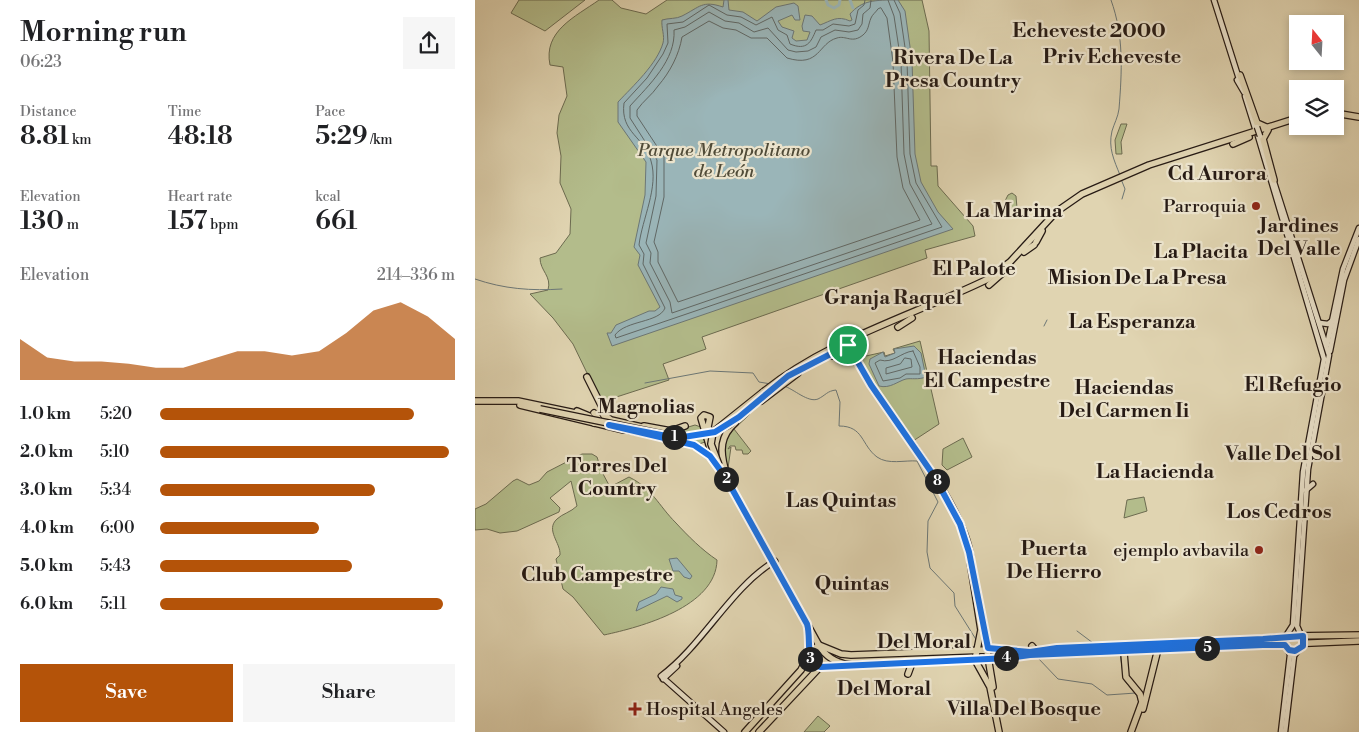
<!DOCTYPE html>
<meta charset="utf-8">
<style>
body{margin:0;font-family:"Libre Bodoni",serif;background:#f6f6f6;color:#202124;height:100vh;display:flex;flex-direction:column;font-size:19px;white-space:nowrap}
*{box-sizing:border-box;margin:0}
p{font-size:16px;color:#757577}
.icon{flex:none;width:28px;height:28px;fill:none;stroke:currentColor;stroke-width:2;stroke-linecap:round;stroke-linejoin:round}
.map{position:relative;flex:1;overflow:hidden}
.sheet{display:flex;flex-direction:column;background:#fff;width:475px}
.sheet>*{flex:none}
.needle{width:32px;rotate:342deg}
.tools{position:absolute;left:814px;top:15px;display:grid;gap:10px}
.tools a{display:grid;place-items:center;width:55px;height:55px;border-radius:0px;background:#fff;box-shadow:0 2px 8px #0003;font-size:25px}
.pin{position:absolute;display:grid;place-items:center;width:42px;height:42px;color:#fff;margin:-21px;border:2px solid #fff;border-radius:50%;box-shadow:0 1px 5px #0007}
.km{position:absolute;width:25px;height:25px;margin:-12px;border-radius:50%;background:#222;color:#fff;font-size:14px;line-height:25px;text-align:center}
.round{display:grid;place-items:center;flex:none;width:52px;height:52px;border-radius:0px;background:#f6f6f6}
.summary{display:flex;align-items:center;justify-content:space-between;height:85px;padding:0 20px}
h1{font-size:28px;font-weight:600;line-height:38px}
.figures{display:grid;grid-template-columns:repeat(3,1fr);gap:8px;height:85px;padding:5px 20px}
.figures div{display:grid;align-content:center}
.figures b{font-size:25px;font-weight:600}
.figures small{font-size:14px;font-weight:400}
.figures p{font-size:14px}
.chart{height:140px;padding:10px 20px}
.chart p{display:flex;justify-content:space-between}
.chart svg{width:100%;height:90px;margin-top:5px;fill:#b45309;opacity:.7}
.primary-button{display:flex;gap:10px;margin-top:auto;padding:10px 20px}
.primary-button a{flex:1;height:58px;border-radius:0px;background:#b45309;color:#fff;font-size:20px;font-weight:600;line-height:58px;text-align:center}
.primary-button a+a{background:#f6f6f6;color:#202124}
ul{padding:0 20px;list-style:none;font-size:16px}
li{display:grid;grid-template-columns:80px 60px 1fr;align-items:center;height:38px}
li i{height:12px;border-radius:6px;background:#b45309}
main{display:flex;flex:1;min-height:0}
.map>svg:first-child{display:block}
.green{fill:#b3bc8b;stroke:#6c6b50}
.water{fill:#9ab5b8;stroke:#6c7776}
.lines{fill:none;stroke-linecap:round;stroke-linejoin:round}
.shore{stroke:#606866;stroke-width:1}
.stream{stroke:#6c7776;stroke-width:1}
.river{stroke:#9ab5b8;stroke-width:3}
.secondary-casing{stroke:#261a14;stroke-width:7}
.primary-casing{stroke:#261a14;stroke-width:8}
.secondary{stroke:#ebe3cc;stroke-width:4.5}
.primary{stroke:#e0d4b1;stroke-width:5.5}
.secondary-bridge-casing{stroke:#261a14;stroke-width:7;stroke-linecap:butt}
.primary-bridge-casing{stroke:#261a14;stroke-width:8;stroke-linecap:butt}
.secondary-bridge{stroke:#ebe3cc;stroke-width:4.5}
.primary-bridge{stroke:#e0d4b1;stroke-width:5.5}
.route-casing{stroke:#fff;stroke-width:10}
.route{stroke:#1a73e8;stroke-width:6}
.poi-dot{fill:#8f2418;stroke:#ebe3cc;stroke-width:2}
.labels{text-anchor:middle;stroke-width:4.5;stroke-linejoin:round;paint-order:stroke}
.park-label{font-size:18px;font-style:italic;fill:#504b38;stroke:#ebe3cc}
.poi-label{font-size:18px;fill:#261a14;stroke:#ebe3cc;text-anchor:end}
.quarter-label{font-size:20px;font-weight:bold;fill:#261a14;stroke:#ebe3cc}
</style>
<main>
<section class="sheet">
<div class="summary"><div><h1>Morning run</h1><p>06:23</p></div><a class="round"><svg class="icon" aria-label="share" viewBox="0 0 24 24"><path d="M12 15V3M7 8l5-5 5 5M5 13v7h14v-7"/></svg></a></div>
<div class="figures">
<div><p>Distance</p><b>8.81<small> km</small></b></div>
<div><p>Time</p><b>48:18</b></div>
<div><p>Pace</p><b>5:29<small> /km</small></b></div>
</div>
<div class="figures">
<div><p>Elevation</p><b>130<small> m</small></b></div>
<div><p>Heart rate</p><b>157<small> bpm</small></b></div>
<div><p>kcal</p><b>661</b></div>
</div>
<div class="chart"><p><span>Elevation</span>214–336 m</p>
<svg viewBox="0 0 160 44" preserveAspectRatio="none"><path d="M0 44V24L10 33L20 35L30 35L40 36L50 38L60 38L70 34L80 30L90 30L100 32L110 30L120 21L130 10L140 6L150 13L160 24V44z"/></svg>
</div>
<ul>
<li><b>1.0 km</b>5:20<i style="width:86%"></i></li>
<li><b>2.0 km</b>5:10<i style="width:98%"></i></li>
<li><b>3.0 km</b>5:34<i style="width:73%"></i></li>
<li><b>4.0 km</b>6:00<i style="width:54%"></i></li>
<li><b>5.0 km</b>5:43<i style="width:65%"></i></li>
<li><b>6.0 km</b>5:11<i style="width:96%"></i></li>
</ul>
<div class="primary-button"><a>Save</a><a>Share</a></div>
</section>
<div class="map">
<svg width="884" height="732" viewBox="0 0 884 732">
<rect width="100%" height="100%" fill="#e0d4b1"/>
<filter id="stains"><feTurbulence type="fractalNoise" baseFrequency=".004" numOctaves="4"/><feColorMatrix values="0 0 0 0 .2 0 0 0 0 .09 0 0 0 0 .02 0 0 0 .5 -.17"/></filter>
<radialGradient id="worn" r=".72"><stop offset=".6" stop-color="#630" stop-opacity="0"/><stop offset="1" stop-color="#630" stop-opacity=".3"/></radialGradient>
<!-- green -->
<g class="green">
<polygon points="44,0 110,0 70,31 36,13"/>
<path d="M124,0H137L146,8L171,14L192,0H447L454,31L456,166H462L463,186L498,226L500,236L450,250L452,258L227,337L231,349L188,364L194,380L126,402L98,344L78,318L55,294L73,290C77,276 65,271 65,258L81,253L95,234L96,209L85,183L86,156L82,133L84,115L92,96L88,67L75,65C68,31 100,17 124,0Z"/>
<polygon points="646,124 652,124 646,142 647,154 641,154 640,140"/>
<polygon points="537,193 541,196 542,208 535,211 528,205 533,195"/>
<polygon points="445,341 464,424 438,441 382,358 409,352 410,356 420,353 418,349"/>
<path d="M275,414L259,429L276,451L273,454H268L267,450H261L260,446H255L253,449L256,447L253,468C242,444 257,429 275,414Z"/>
<polygon points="130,416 200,431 220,425 226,427 230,442 221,445"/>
<polygon points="488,438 497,457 472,470 467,465 468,449"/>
<path d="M107,454H117L122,457L127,472L135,487L154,477C178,489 183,505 201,523C213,536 227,550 242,560C241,607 166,627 129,635L98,597L88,589L81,559L85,555C86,543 70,530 82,519C87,514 96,512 102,506L96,481L75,498L85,508L84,512L42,531L25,533L12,529L0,530V509L11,504L38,481L42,479L54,485L64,481L72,472Z"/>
<polygon points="669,497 672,511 649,518 652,500"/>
<polygon points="343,716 355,726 349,732 329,732"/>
</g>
<!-- water -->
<g class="water">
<path d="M249,0H253L254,10L268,12L282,21L301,7L319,3L323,6L325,20H320L317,15L303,21L307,27L319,31L317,38L321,41L332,40L335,32L328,31L327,26L330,15L337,16L345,25C356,21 362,15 375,21L377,20L375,14C387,0 400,0 423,0L430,11L437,61L440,154L446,182L463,212L478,229L137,346L132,333H136L141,325L174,311H180L185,307L163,265L165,255L159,247L170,195L171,162L143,122V102C158,86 182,64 188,43C190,36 186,27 187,20C193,18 202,19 207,16C225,7 227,0 248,7Z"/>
<path d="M439,346L446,353L451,377C443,380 436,378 431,379C423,381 415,389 404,386L394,364L395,359L408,352L410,357L420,353L419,349Z"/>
<polygon points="202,558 217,576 215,579 209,577 204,571 198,571 194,559"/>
<polygon points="186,587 198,589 200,595 207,597 207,599 202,602 192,596 161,611 164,602 181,594"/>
</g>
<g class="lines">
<!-- shore -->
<g class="shore">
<path d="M390,0L389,5L383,10L380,24L374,26L358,24L348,30H341C336,42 332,51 315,44L312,35L303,30L297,17L281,25L266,17L252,15L234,5L208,22L192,24L193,43L188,54L172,78L149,103C145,133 170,137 176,161C184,187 167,219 164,245L169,254L168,264L190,308C184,323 151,320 140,335L141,338L467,227L441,183L435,154L432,61L425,13L419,0"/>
<path d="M396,0L395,8L388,14L387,24L383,30L374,32L360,30L346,37L341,47L333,51L321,52L313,50L293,28L279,32L264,23L250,21L234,12L210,27L199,30C201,60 174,85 155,106V118L182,160L181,196L171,243L176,253L175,263L195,302L197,313L457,224L435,184L429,154L426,62L419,16L413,0"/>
<path d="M406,8L412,18L418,62L422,157L428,188L445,220L203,302L183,262V252L179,242L189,197V157L162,116V110C168,101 177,95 183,86C195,72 204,55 207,37L234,21L248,28L261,30L276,38H292L312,58C345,68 343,43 362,38C371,35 377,44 388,35C394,30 393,25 396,18C397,15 401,12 403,9Z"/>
<path d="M438,351L445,367V374H431L425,378L408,381L400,363L405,360C418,364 426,352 438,351Z"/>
<polygon points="430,358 436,359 437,367 411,374 411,368 425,364"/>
</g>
<!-- stream -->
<g class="stream">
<path d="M636,0C649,36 647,71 644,109C643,117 639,124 637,131C633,148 639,160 645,175"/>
<polyline points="646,179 650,189 647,199"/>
<path d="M0,279C29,289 56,291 87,289"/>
<polyline points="569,326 572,320"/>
<polyline points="170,383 235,371 278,373 284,382 296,384"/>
<path d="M309,386C319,389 333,403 343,399C351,395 352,391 361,390L365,402L364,426C389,426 386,445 402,457C413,465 430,460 442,461L463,502L453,521L452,552L455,568L479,593L480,606L502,641"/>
<polyline points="602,631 618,643 642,643"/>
<polyline points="513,644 554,649"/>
<polyline points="645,653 649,680 662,696 664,703"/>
<polyline points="562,657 583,679 617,684 632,695 661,693"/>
<polyline points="656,724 659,716"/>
</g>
<!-- river -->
<g class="river">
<polyline points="351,0 353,5 359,8 364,5 365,0"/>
<polyline points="375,0 378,8"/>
</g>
<!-- secondary casing -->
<g class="secondary-casing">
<g id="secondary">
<polyline points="739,0 764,79"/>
<polyline points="762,80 769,92"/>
<polyline points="770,96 780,128"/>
<polyline points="783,136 849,359 828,472 818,625 809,639 815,655 806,732"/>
<polyline points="798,179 854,355 833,469 822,626 829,642 819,656 810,732"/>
<polyline points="845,323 853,324 858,320"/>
<polyline points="852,345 868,269 884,228"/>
<polyline points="855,351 869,280 884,239"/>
<polyline points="831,490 838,484"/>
<polyline points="188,679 202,666"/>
<path d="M249,732L186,676C228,645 256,587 300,561"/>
</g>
</g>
<!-- primary casing -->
<g class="primary-casing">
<g id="primary">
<polyline points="765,75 782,123 791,127"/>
<polyline points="860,113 884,117"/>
<polyline points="793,130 788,139 799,180"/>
<polyline points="758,144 774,137"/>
<polyline points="561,242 567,231"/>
<polyline points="549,252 559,245"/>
<polyline points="514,285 531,270"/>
<polyline points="423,327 437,318"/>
<path d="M371,342C380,357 387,371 397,386C424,427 495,514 496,563"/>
<polyline points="357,356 367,354 376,357"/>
<polyline points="379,357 382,345"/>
<polyline points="112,377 132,417 136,420 171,428"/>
<path d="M288,392C352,340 439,315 513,279L535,262L581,212L607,194L674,165L822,118"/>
<polyline points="0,401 43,401 105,414"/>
<polyline points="286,401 323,373"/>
<polyline points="45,405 149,430"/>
<polyline points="102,411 114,416"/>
<polyline points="119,413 123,418 119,423"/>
<polyline points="128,414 134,425"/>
<polyline points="169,426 196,431 210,426"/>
<path d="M148,429C181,436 223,436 243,466"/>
<polyline points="235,448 226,418 229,415 235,417 233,427 237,437"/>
<path d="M244,465L346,649C354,659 364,664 377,665L534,658L555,655L884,641"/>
<path d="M250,469C245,451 245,436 260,423"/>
<polyline points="495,561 506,630 500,660 515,687 524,732"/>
<polyline points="508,627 518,687"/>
<polyline points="334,630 334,658 338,664 345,667 367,665"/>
<polyline points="557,646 562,652"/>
<polyline points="565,651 582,648 788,639 817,636 884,635"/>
<polyline points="334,653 344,645 366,654 376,655 512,650 554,652"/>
<polyline points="649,653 651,677 665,694 667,702 656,732"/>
<polyline points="433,674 437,663"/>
<polyline points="668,709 682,653"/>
<polyline points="270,732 326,670 334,654"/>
<polyline points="284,732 345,667"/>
</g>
</g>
<!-- secondary -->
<use href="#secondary" class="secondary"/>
<!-- primary -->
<use href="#primary" class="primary"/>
<!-- secondary-bridge casing -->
<g class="secondary-bridge-casing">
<polyline id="secondary-bridge" points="782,127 785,136"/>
</g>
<!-- primary-bridge casing -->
<g class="primary-bridge-casing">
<g id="primary-bridge">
<polyline points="65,409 192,435 217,436 240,432 254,425 290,395"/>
<polyline points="244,465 236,444 238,432 288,392"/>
</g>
</g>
<!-- secondary-bridge -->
<use href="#secondary-bridge" class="secondary-bridge"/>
<!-- primary-bridge -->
<use href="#primary-bridge" class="primary-bridge"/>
</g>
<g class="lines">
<!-- route casing -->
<g class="route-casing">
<path id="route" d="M373,345L396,385L459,476L485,524L494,552L513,648L555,652L582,648L788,639L828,636V646L820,651L814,650L810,645H788L555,655L534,658L346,667L339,665C331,657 336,636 332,624L251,478L235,456L219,445L134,425L202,438L240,432L264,417L313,376Z"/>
</g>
<!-- route -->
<use href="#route" class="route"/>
</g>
<!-- markers -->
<g class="poi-dot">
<circle cx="781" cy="206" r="5"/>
<circle cx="784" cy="550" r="5"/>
<path d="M157.5 701.5h5v5h5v5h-5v5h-5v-5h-5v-5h5z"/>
</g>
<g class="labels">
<!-- park labels -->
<g class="park-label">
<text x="249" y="156">Parque Metropolitano<tspan x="249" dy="21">de León</tspan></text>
</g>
<!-- poi labels -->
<g class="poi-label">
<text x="771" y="212">Parroquia</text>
<text x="774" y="556">ejemplo avbavila</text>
<text x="171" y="715" text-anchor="start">Hospital Angeles</text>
</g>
<!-- quarter labels -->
<g class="quarter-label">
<text x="614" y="37">Echeveste 2000</text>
<text x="637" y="63">Priv Echeveste</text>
<text x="478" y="64">Rivera De La<tspan x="478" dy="23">Presa Country</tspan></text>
<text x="742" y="180">Cd Aurora</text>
<text x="539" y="217">La Marina</text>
<text x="824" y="232">Jardines<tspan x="824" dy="23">Del Valle</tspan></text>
<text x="726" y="258">La Placita</text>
<text x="499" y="275">El Palote</text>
<text x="662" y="284">Mision De La Presa</text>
<text x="418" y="304">Granja Raquel</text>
<text x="657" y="328">La Esperanza</text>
<text x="512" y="364">Haciendas<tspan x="512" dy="23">El Campestre</tspan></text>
<text x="818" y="391">El Refugio</text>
<text x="649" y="394">Haciendas<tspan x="649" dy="23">Del Carmen Ii</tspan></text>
<text x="171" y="413">Magnolias</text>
<text x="808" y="460">Valle Del Sol</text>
<text x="142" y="472">Torres Del<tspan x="142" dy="23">Country</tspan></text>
<text x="680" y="478">La Hacienda</text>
<text x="366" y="507">Las Quintas</text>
<text x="804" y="518">Los Cedros</text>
<text x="579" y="555">Puerta<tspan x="579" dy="23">De Hierro</tspan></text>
<text x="122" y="581">Club Campestre</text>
<text x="377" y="590">Quintas</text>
<text x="449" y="648">Del Moral</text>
<text x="409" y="695">Del Moral</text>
<text x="549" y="715">Villa Del Bosque</text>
</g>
</g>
<rect width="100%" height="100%" filter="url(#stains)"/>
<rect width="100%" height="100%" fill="url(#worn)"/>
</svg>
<div class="tools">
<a><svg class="needle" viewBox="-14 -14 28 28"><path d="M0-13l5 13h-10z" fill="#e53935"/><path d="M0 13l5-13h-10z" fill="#757577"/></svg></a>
<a><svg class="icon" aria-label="layers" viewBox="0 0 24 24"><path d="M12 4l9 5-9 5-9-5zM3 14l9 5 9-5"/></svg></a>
</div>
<div class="pin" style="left:373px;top:345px;background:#1e9e55"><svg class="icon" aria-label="arrive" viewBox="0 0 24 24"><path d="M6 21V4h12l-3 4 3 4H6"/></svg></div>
<b class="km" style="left:199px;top:437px">1</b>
<b class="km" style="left:251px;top:479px">2</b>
<b class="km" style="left:335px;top:659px">3</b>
<b class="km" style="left:531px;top:658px">4</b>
<b class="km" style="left:732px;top:648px">5</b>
<b class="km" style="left:462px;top:481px">8</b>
</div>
</main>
